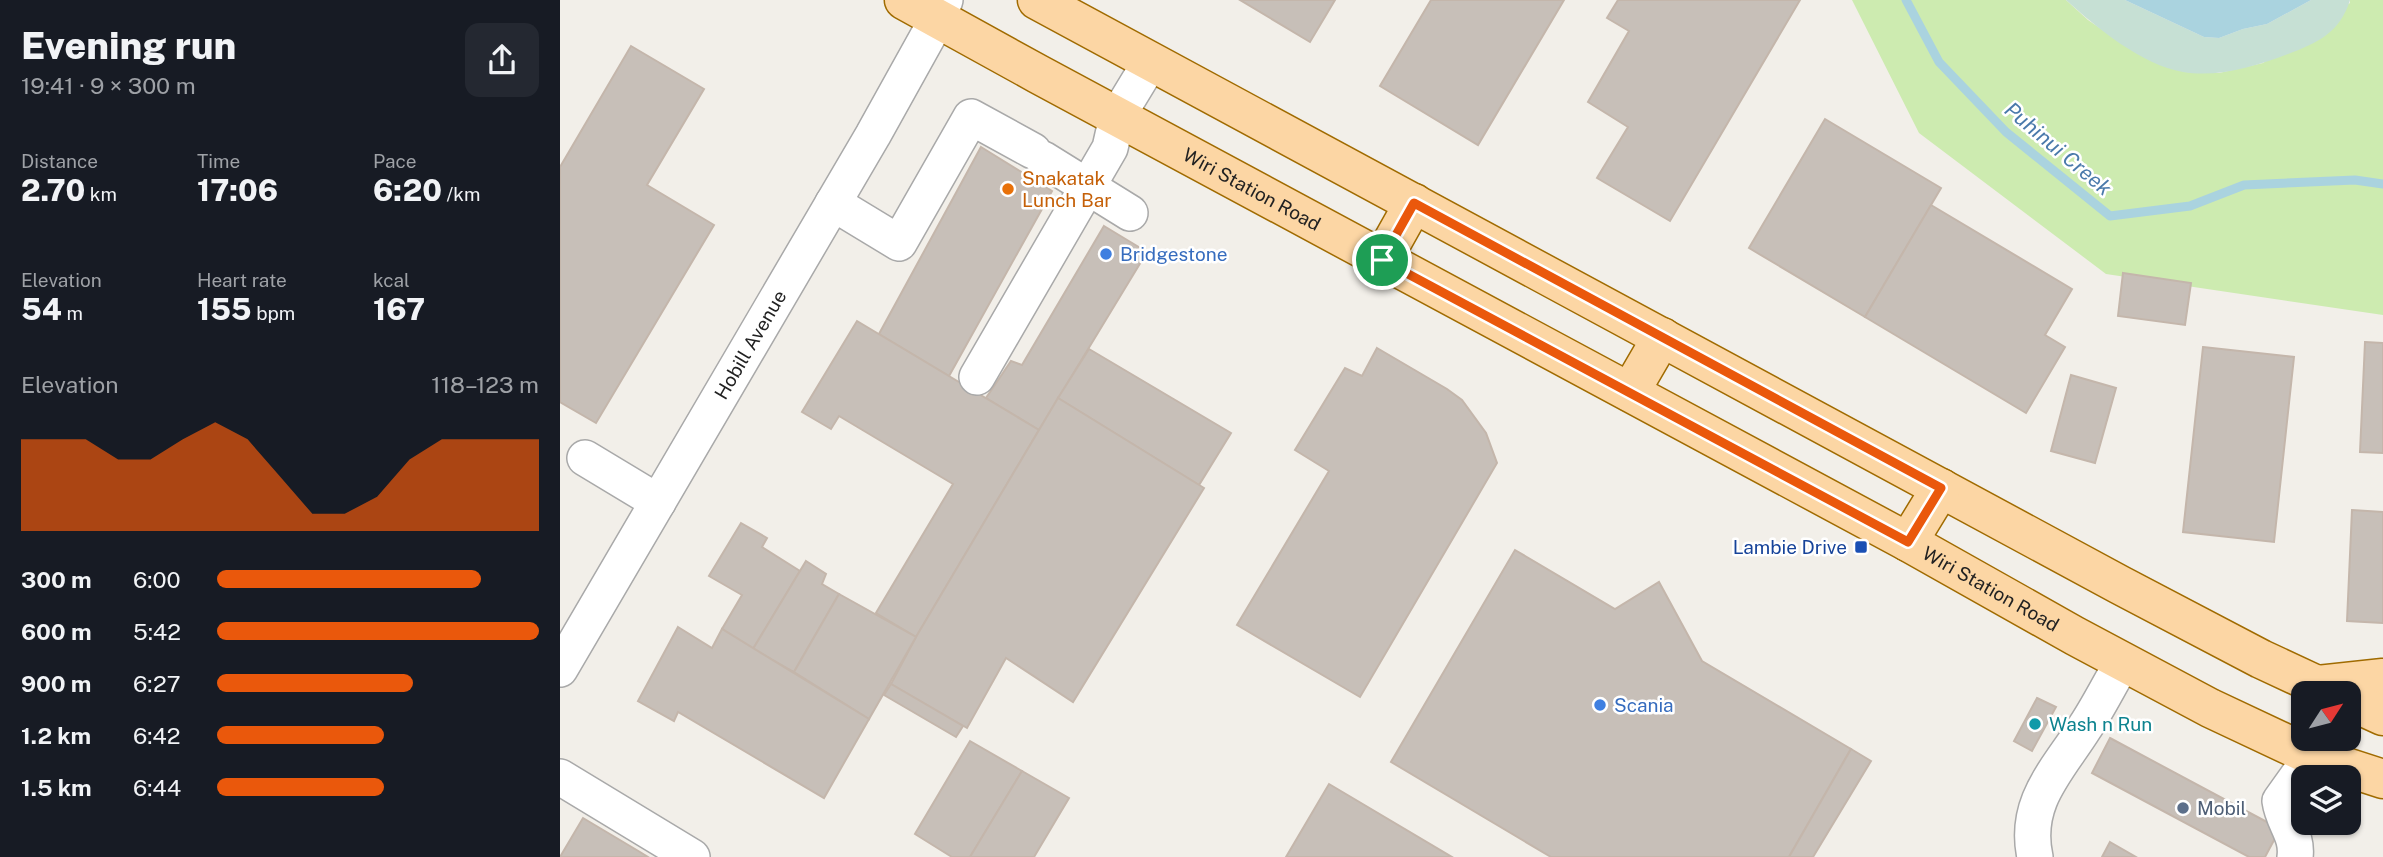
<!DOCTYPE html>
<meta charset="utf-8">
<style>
body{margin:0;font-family:"Public Sans",sans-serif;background:#242831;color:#f1f3f6;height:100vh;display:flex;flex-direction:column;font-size:26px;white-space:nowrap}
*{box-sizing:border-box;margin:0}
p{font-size:23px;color:#9ea1a6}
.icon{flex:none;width:38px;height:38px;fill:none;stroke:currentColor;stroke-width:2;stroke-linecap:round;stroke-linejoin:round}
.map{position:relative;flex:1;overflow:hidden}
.side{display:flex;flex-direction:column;background:#171b24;width:560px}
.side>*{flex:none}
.needle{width:46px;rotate:54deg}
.buttons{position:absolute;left:1731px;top:681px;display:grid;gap:14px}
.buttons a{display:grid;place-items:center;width:70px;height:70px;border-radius:14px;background:#171b24;box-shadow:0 2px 5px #0004;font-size:35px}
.pin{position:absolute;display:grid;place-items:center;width:60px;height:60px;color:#fff;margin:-30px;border:4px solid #fff;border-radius:50%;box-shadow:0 2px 7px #0007}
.round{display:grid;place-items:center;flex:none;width:74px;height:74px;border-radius:14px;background:#242831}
.summary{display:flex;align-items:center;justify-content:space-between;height:119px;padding:0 21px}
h1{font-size:38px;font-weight:800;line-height:52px}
.stats{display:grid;grid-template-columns:repeat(3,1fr);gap:10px;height:119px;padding:7px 21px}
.stats div{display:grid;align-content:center}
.stats b{font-size:30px;font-weight:800}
.stats small{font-size:19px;font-weight:400}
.stats p{font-size:19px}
.chart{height:196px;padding:14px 21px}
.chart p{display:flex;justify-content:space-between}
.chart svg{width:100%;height:126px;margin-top:7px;fill:#ea580c;opacity:.7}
ul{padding:0 21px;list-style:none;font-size:23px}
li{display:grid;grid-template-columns:112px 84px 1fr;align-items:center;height:52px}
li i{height:18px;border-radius:9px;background:#ea580c}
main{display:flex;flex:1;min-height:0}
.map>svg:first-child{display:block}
.grass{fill:#cdebb0}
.wetland{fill:#c6e0d4}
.water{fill:#aad3df}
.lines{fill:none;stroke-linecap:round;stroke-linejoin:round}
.stream{stroke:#aad3df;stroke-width:9}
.building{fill:#c7bfb8;stroke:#c4b6ab;stroke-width:2}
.minor-casing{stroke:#a9a9a9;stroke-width:38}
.major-casing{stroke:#a06b00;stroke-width:41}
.minor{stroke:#fff;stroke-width:35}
.major{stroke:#fcd6a4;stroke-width:38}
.route-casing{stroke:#fff;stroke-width:14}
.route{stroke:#ea580c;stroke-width:9}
.food-dot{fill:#e8710a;stroke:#fff;stroke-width:2.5}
.shop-dot{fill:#3f7fe0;stroke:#fff;stroke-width:2.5}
.transit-dot{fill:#1a4fb4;stroke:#fff;stroke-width:2.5}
.culture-dot{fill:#0f9aa8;stroke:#fff;stroke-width:2.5}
.service-dot{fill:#5c6f8a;stroke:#fff;stroke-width:2.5}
.labels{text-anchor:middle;stroke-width:5;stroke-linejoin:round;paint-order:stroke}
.food-label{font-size:19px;fill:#c56008;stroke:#fff;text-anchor:start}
.street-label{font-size:19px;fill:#222;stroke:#fff}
.shop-label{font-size:19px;fill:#366cbe;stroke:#fff;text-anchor:start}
.transit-label{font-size:19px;fill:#164399;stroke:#fff;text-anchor:end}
.culture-label{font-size:19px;fill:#0d838f;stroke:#fff;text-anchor:start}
.service-label{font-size:19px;fill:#4e5e75;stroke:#fff;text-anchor:start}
.water-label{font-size:21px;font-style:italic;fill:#4a7aab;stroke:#fff}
</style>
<main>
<section class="side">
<div class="summary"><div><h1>Evening run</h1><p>19:41 · 9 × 300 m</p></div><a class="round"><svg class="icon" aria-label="share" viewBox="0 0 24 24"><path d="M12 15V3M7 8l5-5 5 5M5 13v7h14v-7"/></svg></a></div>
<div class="stats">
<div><p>Distance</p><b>2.70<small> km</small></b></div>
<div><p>Time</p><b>17:06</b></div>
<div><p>Pace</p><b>6:20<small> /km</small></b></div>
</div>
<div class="stats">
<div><p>Elevation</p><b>54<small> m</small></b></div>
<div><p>Heart rate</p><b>155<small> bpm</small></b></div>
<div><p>kcal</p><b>167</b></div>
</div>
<div class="chart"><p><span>Elevation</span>118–123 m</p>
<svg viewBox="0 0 160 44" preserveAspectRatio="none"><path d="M0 44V12L10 12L20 12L30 19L40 19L50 12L60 6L70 12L80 25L90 38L100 38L110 32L120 19L130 12L140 12L150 12L160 12V44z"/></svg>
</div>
<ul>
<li><b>300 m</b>6:00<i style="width:82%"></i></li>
<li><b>600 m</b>5:42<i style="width:100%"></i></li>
<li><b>900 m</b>6:27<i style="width:61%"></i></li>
<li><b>1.2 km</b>6:42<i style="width:52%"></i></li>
<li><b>1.5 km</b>6:44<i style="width:52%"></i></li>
</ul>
</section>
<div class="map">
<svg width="1823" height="857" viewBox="0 0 1823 857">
<rect width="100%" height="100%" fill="#f2efe9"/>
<!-- grass -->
<polygon class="grass" points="1292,0 1506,0 1528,20 1559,41 1624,72 1659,73 1703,63 1790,3 1790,0 1823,0 1823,315 1546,274 1359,133"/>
<!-- wetland -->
<path class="wetland" d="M1506,0H1565L1644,37L1659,38L1683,29L1707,24L1751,0H1790C1780,33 1757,43 1728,54C1696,66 1658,78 1623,72C1582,65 1537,28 1506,0Z"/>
<!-- water -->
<polygon class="water" points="1565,0 1751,0 1707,24 1683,29 1659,38 1644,37"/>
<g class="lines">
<!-- stream -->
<polyline class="stream" points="1346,0 1379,62 1446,132 1550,216 1630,206 1684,185 1795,180 1823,184"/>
</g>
<!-- building -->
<g class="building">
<polygon points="680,0 775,0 750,42"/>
<polygon points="871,0 1004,0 918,145 820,86"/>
<polygon points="1058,0 1240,0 1110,221 1037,178 1068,127 1028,102 1069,31 1047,18"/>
<polygon points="71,46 144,89 87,185 154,225 36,423 0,402 0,167"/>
<polygon points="1265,119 1381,188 1305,317 1189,248"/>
<polygon points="421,147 492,191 389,376 319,334"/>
<polygon points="1371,205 1512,289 1485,335 1505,347 1466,413 1305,317"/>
<polygon points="544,226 587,252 479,430 426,398 451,361 462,365"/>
<polygon points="1563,273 1631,283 1625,325 1558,316"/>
<polygon points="297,321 479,430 356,637 316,613 393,484 279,416 271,429 242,412"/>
<polygon points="1805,342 1823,343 1823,453 1800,452"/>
<polygon points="1643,347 1734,357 1714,542 1623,532"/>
<polygon points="817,348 887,389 902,400 926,433 937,463 800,697 677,625 769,471 735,450 785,368 802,376"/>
<polygon points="529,349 671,433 639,485 498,398"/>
<polygon points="1511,375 1556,388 1535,463 1491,451"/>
<polygon points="498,398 644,488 513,702 446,658 407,728 331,684 356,637"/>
<polygon points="1792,510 1823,512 1823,623 1787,621"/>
<polygon points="181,523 207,538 202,547 240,571 193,649 162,629 182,595 149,576"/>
<polygon points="955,550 1055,609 1099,582 1142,661 1291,749 1229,857 991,857 831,762"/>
<polygon points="246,561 266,574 262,584 279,594 234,672 193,649"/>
<polygon points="279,594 356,637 309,719 234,672"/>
<polygon points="118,627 152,648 162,629 309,719 264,798 118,712 114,721 78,701"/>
<polygon points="331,684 403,726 396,737 324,695"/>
<polygon points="1477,698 1496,707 1472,751 1454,741"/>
<polygon points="1550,738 1720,829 1705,857 1689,857 1532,773"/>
<polygon points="410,741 462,771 410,857 392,857 355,834"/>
<polygon points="1291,749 1311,761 1253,857 1229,857"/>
<polygon points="462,771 509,798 474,857 410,857"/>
<polygon points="769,784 892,857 726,857"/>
<polygon points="23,818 80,852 88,857 0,857"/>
<polygon points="1550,842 1576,857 1542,857"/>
</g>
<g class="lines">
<!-- minor casing -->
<g class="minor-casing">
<g id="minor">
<polyline points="483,159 570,213"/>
<polyline points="273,203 339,243 411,117 473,151"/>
<polyline points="417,377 550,148 557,117 591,61"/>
<polyline points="25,458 98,502"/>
<path id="s1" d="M0,669L313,135L378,18L385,0"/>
<polyline points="0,777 132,857"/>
<path d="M1475,857C1463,802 1498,770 1525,727C1539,706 1550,683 1563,662"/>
<path d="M1735,857C1738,835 1723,823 1720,801L1752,756"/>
</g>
</g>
<!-- major casing -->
<g class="major-casing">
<g id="major">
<path id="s2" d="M344,0L478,74L1348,542L1515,636L1650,708L1752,756L1823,779"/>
<polyline points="477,0 1560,585 1701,659 1774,693"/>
<polyline points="822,260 854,203"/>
<polyline points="1070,392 1102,337"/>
<polyline points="1348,542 1381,488"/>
<polyline points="1758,685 1823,678"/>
<polyline points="1788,700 1823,716"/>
</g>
</g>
<!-- minor -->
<use href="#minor" class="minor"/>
<!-- major -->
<use href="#major" class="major"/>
</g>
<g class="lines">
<!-- route casing -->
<g class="route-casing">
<polygon id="route" points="854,203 1381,488 1348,542 822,260"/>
</g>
<!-- route -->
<use href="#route" class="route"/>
</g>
<!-- markers -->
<circle class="food-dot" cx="448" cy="189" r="7"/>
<g class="shop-dot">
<circle cx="546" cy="254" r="7"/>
<circle cx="1040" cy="705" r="7"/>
</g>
<rect class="transit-dot" x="1294" y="540" width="14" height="14" rx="3.5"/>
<circle class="culture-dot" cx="1475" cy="724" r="7"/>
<circle class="service-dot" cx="1623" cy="808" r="7"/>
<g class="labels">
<!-- food labels -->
<g class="food-label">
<text x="462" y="185">Snakatak<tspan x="462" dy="22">Lunch Bar</tspan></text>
</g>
<!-- street labels -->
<g class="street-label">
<text dy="7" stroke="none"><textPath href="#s2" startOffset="396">Wiri Station Road</textPath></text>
<text dy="7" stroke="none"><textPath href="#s1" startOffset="376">Hobill Avenue</textPath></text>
<text dy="7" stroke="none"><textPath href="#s2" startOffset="1236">Wiri Station Road</textPath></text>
</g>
<!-- shop labels -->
<g class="shop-label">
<text x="560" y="261">Bridgestone</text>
<text x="1054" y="712">Scania</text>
</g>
<!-- transit labels -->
<g class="transit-label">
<text x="1287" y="554">Lambie Drive</text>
</g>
<!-- culture labels -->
<g class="culture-label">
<text x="1489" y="731">Wash n Run</text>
</g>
<!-- service labels -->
<g class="service-label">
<text x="1637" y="815">Mobil</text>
</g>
<!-- water labels -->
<g class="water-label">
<text transform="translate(1498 149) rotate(40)" y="7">Puhinui Creek</text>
</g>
</g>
</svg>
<div class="buttons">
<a><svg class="needle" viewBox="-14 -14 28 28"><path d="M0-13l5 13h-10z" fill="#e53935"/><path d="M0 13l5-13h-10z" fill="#9ea1a6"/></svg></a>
<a><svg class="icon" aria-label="layers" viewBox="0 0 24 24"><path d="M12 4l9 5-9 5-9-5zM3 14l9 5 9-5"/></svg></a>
</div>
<div class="pin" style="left:822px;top:260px;background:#1e9e55"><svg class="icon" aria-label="arrive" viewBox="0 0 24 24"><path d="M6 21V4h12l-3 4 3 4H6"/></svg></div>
</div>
</main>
